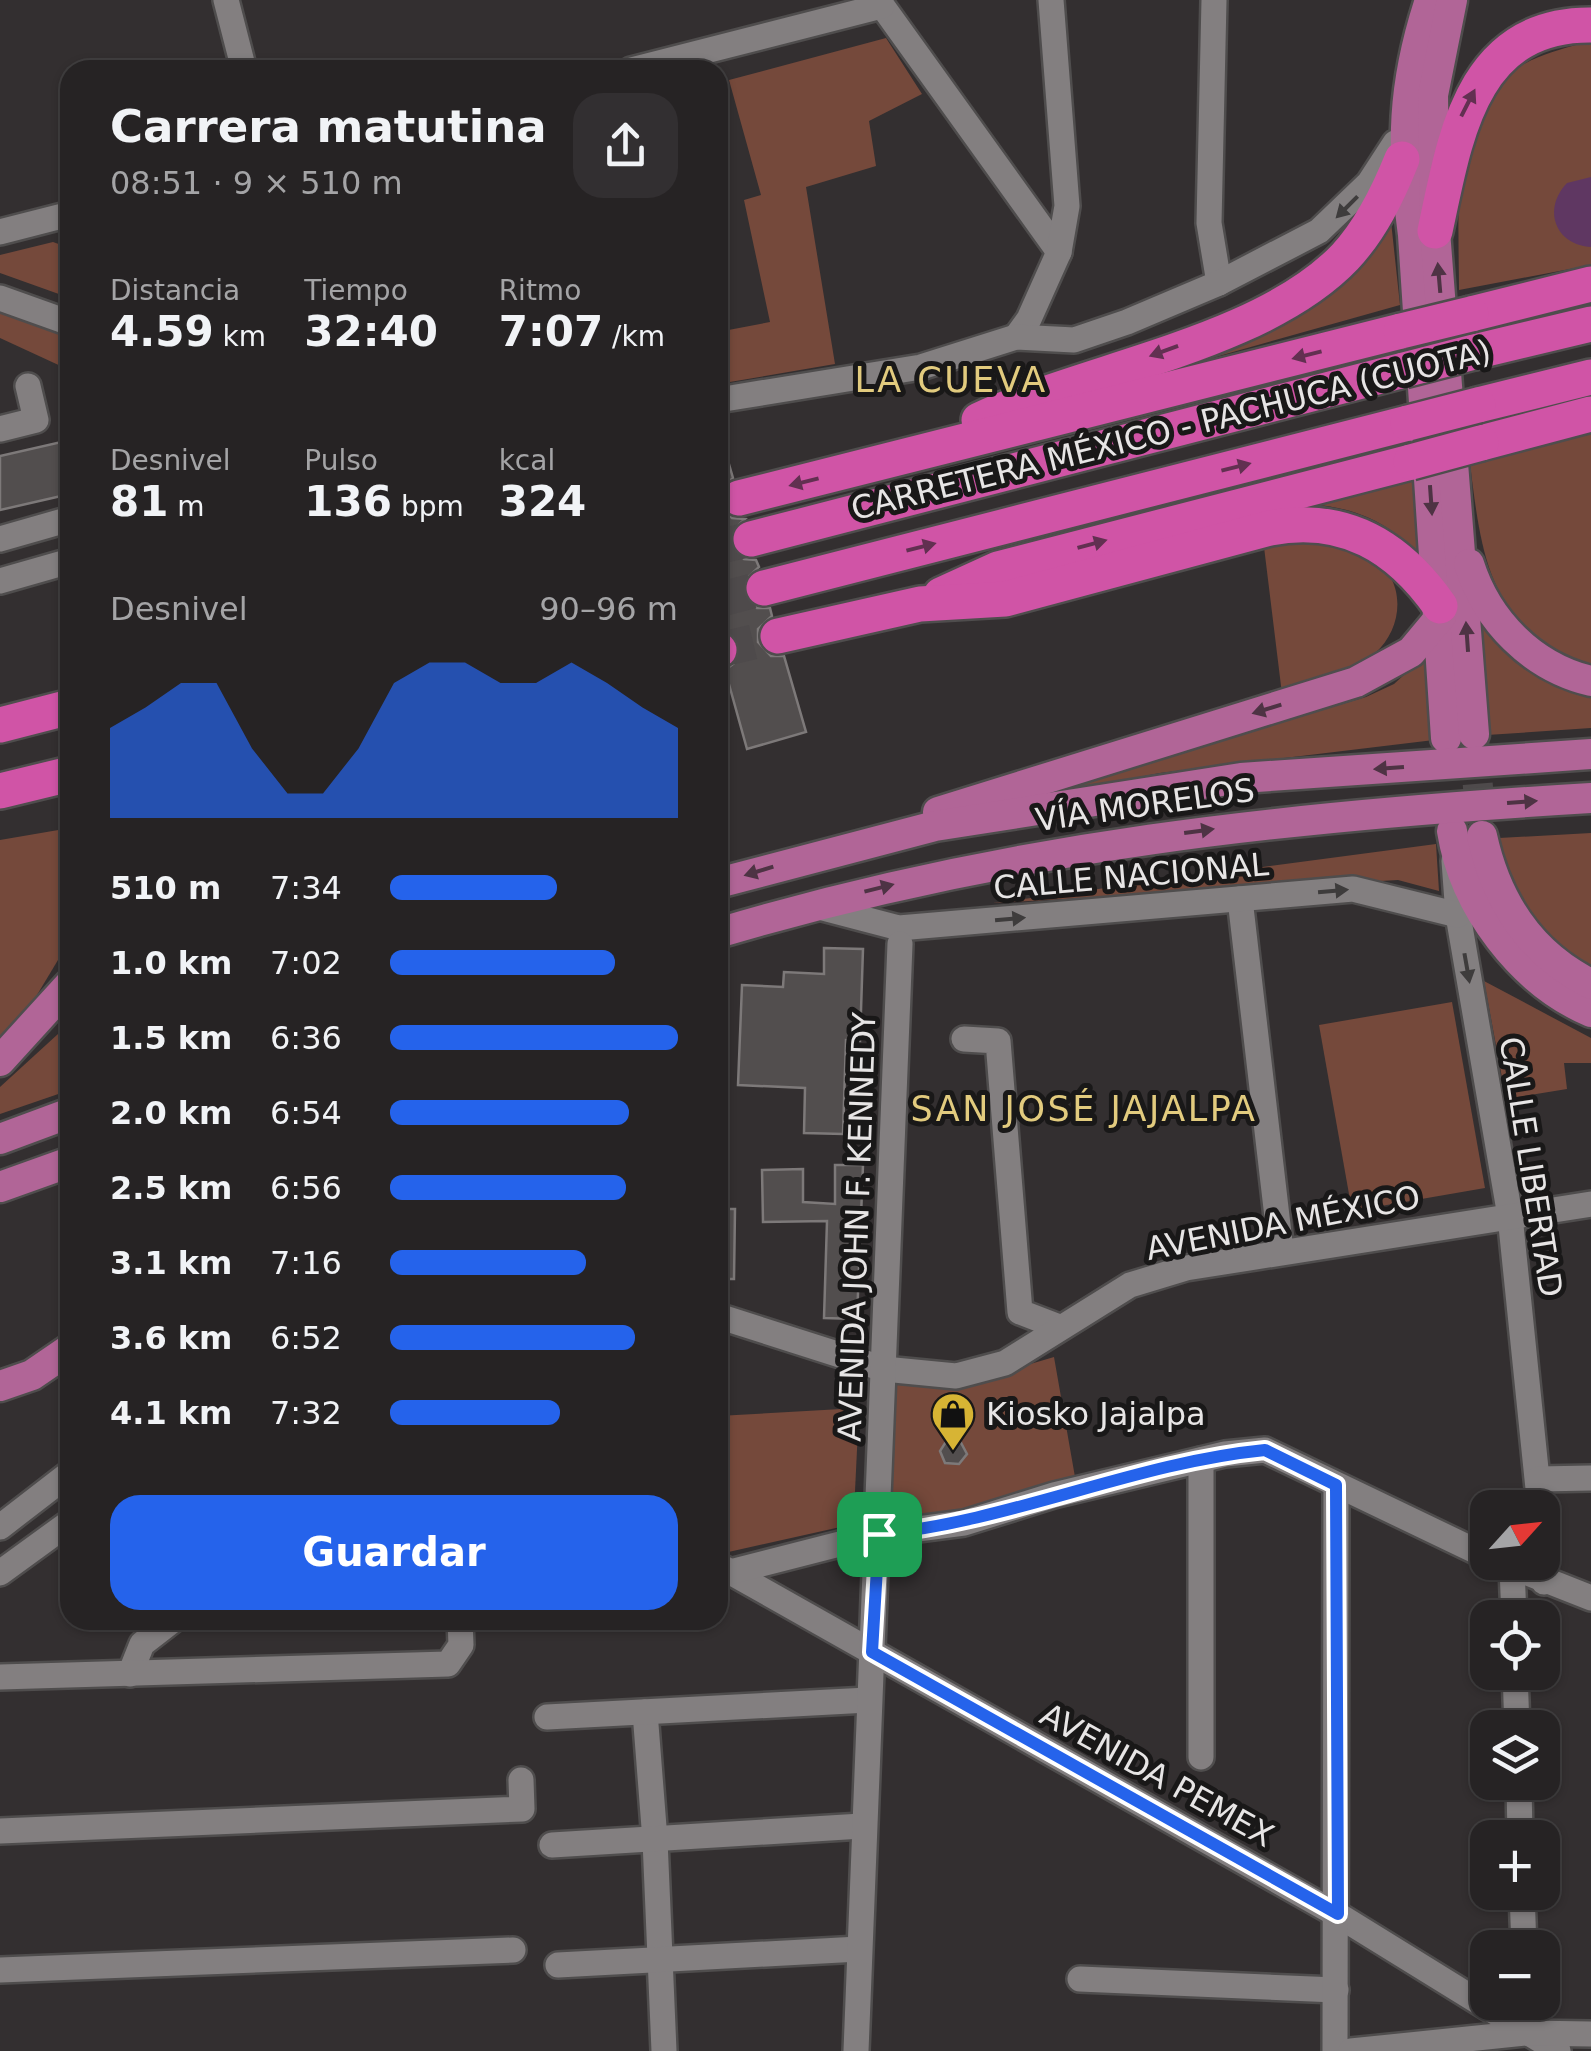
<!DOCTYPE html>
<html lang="es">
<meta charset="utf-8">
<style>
body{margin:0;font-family:"DejaVu Sans",sans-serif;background:#322f31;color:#f1f3f6;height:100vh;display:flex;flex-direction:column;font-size:38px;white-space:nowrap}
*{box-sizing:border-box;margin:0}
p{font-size:32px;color:#a4a4a6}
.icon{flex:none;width:55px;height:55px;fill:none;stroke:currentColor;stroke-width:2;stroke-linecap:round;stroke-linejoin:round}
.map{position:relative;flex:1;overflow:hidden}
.panel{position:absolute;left:60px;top:60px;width:668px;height:1570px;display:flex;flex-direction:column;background:#262324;border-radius:30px;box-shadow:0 2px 8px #0004,0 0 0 2px #424041}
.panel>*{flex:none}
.needle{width:65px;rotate:63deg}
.buttons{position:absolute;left:1470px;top:1490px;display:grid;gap:20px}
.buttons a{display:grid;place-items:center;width:90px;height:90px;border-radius:20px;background:#262324;box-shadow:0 2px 8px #0004,0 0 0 2px #424041;font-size:50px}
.pin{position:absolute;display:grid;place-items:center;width:85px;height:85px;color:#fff;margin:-42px;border-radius:20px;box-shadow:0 5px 15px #0006}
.round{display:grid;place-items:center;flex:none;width:105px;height:105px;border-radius:30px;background:#322f31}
.headline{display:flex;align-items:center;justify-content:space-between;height:170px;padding:0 50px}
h1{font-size:45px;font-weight:600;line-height:75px}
.metrics{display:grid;grid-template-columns:repeat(3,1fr);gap:15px;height:170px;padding:10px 50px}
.metrics div{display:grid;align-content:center}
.metrics b{font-size:42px;font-weight:600}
.metrics small{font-size:28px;font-weight:400}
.metrics p{font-size:28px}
.chart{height:280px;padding:20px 50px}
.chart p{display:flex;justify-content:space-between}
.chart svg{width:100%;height:180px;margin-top:10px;fill:#2563eb;opacity:.7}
.primary-button{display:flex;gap:20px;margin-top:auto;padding:20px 50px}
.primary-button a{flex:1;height:115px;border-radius:30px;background:#2563eb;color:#fff;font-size:40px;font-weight:600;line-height:115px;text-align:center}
ul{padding:0 50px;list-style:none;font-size:32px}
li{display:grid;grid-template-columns:160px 120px 1fr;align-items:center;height:75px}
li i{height:25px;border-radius:12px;background:#2563eb}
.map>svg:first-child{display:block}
.green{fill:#75493b}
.water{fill:#5f3762}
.building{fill:#524e4e;stroke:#7d7979;stroke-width:2.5}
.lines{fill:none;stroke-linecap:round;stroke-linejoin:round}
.major-tunnel{stroke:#4e4a4b;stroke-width:30;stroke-dasharray:30 15;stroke-linecap:butt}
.highway-tunnel{stroke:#4e4a4b;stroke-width:35;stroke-dasharray:35 18;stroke-linecap:butt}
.minor-casing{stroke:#4f4d4d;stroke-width:30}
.major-casing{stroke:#4f4d4d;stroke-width:35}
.highway-casing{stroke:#4f4d4d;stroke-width:40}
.minor{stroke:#837f80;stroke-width:25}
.major{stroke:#b16597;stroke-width:30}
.highway{stroke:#d054a6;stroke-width:35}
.highway-bridge-casing{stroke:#4f4d4d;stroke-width:40;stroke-linecap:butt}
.highway-bridge{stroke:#d054a6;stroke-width:35}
.oneway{fill:#623051}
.oneway2{fill:#3e3c3c}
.oneway3{fill:#4e3344}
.route-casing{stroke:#fff;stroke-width:20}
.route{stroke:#2563eb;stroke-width:12}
.labels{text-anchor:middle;stroke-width:10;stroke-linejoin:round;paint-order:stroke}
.street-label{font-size:32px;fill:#e7e5e5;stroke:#191818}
.poi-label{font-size:32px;fill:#e7e5e5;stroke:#191818;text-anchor:start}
.neighbourhood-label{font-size:35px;letter-spacing:2.5px;fill:#e2cb7e;stroke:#191818}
</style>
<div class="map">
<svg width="1591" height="2051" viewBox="0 0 1591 2051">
<rect width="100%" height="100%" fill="#332f30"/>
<!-- green -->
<g class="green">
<polygon points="886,38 922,94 869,121 876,166 806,187 835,364 718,384 718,332 770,322 744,200 761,195 729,80"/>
<path d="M1580,44L1591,45V265L1459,290C1459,237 1453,145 1482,100C1504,67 1544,53 1580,44Z"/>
<path d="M1390,212L1400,305L1169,370C1228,347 1304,327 1346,276C1362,256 1376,233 1390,212Z"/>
<polygon points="53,242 70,248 70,298 0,273 0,255"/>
<polygon points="0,310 70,334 70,388 65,368 0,338"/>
<path d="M1591,432V671C1490,622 1483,568 1470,464Z"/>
<path d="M1413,480L1420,555C1386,521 1357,508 1309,504Z"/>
<path d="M1307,541C1328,544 1349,546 1368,555C1407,576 1405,627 1375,653C1353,673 1310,683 1282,694L1264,547Z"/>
<path d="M1475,610C1513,663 1531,675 1591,697V728L1487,735Z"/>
<polygon points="1431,650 1434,740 1160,773 999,804 1366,697 1394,684"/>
<polygon points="70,828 70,940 19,1025 0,1041 0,840"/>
<path d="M1591,833V966C1538,934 1515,898 1499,838Z"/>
<polygon points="1436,844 1439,891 1398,880 993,903"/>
<polygon points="1484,981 1591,1038 1591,1063 1564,1063 1567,1089 1506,1099"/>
<polygon points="1452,1002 1485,1188 1352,1211 1319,1025"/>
<polygon points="70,1023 70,1090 0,1114 0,1087"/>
<polygon points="1054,1357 1075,1477 955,1519 887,1521 891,1380 955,1386"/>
<polygon points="859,1408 854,1512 845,1526 724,1553 718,1550 718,1416"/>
</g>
<!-- water -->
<path class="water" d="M1591,177V247C1555,245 1542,209 1567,183Z"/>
<!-- building -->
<g class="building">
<polygon points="70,440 70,494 0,510 0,456"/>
<polygon points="718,440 722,440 733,478 719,491 719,504 732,518 745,519 731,532 731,545 744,559 756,560 759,567 744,581 744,594 757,608 770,608 772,616 758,629 758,642 771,656 784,656 806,732 747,749 725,670 737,661 740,649 730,632 718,629"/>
<polygon points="824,948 863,949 860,1041 846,1040 843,1134 804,1133 805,1088 738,1085 742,985 783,987 784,972 824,974"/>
<polygon points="835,1165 863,1165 857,1319 824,1318 827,1221 763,1222 762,1170 803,1169 803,1202 835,1204"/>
<polygon points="718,1209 735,1209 734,1279 718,1279"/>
<polygon points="947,1440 960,1441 967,1454 959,1464 945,1463 940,1451"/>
</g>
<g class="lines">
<!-- major-tunnel -->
<polyline class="major-tunnel" points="1474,739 1482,836"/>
<!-- highway-tunnel -->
<g class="highway-tunnel">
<polyline points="718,547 751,539"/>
<polyline points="718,600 764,588"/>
<polyline points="719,650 778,636"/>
</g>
<!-- minor casing -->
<g class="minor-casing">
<g id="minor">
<polyline points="226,0 244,70"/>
<polyline points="878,0 1059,252"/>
<polyline points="1214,0 1209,223 1219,283"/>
<polyline points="631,70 882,6"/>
<polyline points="0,232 70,214"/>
<polyline points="0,298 70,323"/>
<polyline points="1016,337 1029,319 1059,252 1067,206 1051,0"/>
<polyline points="718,400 921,367 1016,337 1074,340 1127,322 1219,283 1319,231 1369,183 1395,143"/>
<polyline points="0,429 36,420 28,386"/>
<polyline points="0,539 70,519"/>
<polyline points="0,581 70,561"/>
<polyline points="1454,861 1458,915 1510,1216 1540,1508"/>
<polyline points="1240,899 1281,1251"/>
<polyline points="815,906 899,928 1353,889 1458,915"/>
<polyline points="964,1039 998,1041 1020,1312 1059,1327"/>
<polyline points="718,1316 884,1369 956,1376 1005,1363 1130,1285 1186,1268 1591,1204"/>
<polyline points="1201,1460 1201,1757"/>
<polyline points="1539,1479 1591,1478"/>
<polyline points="0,1527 70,1473"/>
<polyline points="1542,1551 1544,1582"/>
<polyline points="1500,1562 1591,1598"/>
<polyline points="718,1565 1338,1915 1558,2051"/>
<polyline points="1512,1568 1514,1618"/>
<polyline points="0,1573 70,1522"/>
<polyline points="722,1574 879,1534 964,1523 1054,1495 1225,1454 1265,1450 1488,1557"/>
<polyline points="1515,1672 1517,1728"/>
<polyline points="130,1674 142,1644 173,1620"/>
<polyline points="0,1677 448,1664 461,1645 460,1620"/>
<polyline points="645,1712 655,1840 664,2051"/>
<polyline points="547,1717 868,1700"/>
<polyline points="1519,1782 1520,1838"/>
<polyline points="0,1831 522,1809 521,1780"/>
<polyline points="552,1845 862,1826"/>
<polyline points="1522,1892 1524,1948"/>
<polyline points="558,1965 859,1949"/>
<polyline points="0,1970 513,1950"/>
<polyline points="1080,1979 1336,1990"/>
<polyline points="856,2051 900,944"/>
<polyline points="1335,2051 1336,1485"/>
<polyline points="1351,2051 1526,2033 1591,2034"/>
</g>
</g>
<!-- major casing -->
<g class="major-casing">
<g id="major">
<path d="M1430,0C1402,85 1401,147 1413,235L1446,738"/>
<polyline points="1452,0 1433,95 1435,231 1474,734"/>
<path d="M1469,564C1487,621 1532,667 1591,681"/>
<polyline points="938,812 1356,682 1411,652 1441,616"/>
<path d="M1452,831C1464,907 1521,982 1591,1012"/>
<path d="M1482,836C1496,900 1530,954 1591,984"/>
<polyline points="718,883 935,826 1241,778 1591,754"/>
<path d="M718,933C1009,846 1288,816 1591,798"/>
<polyline points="0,1061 70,984"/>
<polyline points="0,1139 70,1113"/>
<polyline points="0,1187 70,1162"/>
<polyline points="0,1386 32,1375 70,1349"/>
</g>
</g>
<!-- highway casing -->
<g class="highway-casing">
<g id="highway">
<path d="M1435,231C1455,139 1470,24 1591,25"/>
<polyline points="1471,314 1591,284"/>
<polyline points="1474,352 1591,324"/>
<polyline points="1478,405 1591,377"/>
<path d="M979,420C1088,369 1262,344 1345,257C1371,229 1388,194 1402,159"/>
<polyline points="1481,443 1591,414"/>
<polyline points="739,498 1401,331"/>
<polyline points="751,539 1404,370"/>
<polyline points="764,588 1408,423"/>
<polyline points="941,595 998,569 1411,462"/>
<path d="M778,636L920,604L1005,599L1270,528C1344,514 1398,546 1440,606"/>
<polyline points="718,650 719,650"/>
<polyline points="0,725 70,707"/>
<polyline points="0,791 70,774"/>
</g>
</g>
<!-- minor -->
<use href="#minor" class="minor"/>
<!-- major -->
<use href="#major" class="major"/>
<!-- highway -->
<use href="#highway" class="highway"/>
<!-- highway-bridge casing -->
<g class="highway-bridge-casing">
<g id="highway-bridge">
<polyline points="1401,331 1471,314"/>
<polyline points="1404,370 1474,352"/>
<polyline points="1408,423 1478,405"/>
<polyline points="1411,462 1481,443"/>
</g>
</g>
<!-- highway-bridge -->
<use href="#highway-bridge" class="highway-bridge"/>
</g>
<!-- one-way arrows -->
<defs><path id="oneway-solid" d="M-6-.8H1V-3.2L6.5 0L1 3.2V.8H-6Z" transform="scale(2.5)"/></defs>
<g class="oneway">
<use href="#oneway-solid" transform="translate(1468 103) rotate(-63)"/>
<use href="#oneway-solid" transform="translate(1164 351) rotate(160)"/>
<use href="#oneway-solid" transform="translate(1307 355) rotate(166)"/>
<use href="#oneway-solid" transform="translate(1236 467) rotate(-14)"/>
<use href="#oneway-solid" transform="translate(804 482) rotate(166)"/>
<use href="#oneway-solid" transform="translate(1092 544) rotate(-15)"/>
<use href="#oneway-solid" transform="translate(921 547) rotate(-14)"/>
</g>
<g class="oneway2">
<use href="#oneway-solid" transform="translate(1347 207) rotate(135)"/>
<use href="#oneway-solid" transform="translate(1333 891) rotate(-5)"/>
<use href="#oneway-solid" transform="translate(1010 919) rotate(-5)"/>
<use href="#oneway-solid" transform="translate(1467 968) rotate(80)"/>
</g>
<g class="oneway3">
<use href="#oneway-solid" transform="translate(1439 278) rotate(-95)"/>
<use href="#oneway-solid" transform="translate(1431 500) rotate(86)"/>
<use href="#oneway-solid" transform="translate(1467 637) rotate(-94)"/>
<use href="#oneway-solid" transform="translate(1267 709) rotate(163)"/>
<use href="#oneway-solid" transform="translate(1389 768) rotate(176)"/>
<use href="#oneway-solid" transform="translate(1522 802) rotate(-4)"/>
<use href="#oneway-solid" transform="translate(1199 831) rotate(-8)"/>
<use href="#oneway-solid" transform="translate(759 871) rotate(163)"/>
<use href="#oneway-solid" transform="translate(879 888) rotate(-14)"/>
</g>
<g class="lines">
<!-- route casing -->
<g class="route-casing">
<path id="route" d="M1265,1450L1336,1485L1338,1914L872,1652L879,1534C1010,1522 1133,1463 1265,1450Z"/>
</g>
<!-- route -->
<use href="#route" class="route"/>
</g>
<!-- icons -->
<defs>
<g id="shop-pin" transform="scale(2.25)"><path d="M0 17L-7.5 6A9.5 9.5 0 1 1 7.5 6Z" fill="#d7b434" stroke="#191818"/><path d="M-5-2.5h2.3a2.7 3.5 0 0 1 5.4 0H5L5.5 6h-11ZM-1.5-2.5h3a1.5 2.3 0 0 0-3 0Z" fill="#111"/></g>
</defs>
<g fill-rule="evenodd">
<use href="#shop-pin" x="953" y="1414"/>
</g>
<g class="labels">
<!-- street labels -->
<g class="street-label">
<text transform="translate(1171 430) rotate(-14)" y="11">CARRETERA MÉXICO - PACHUCA (CUOTA)</text>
<text transform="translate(1145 805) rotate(-8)" y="11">VÍA MORELOS</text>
<text transform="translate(1131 876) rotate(-5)" y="11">CALLE NACIONAL</text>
<text transform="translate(1531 1167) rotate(81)" y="11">CALLE LIBERTAD</text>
<text transform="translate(1283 1223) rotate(-11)" y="11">AVENIDA MÉXICO</text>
<text transform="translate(857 1227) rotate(-88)" y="11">AVENIDA JOHN F. KENNEDY</text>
<text transform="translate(1157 1775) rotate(29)" y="11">AVENIDA PEMEX</text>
</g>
<!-- poi labels -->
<g class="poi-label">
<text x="986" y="1425">Kiosko Jajalpa</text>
</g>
<!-- neighbourhood labels -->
<g class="neighbourhood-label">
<text x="951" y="392">LA CUEVA</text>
<text x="1084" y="1121">SAN JOSÉ JAJALPA</text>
</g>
</g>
</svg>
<div class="buttons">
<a><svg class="needle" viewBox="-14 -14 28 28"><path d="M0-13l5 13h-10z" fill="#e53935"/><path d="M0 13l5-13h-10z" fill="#a4a4a6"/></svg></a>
<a><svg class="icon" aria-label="locate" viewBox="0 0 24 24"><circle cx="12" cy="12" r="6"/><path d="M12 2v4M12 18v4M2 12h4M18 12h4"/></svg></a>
<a><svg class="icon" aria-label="layers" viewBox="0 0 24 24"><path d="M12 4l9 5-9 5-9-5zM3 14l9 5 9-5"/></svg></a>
<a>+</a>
<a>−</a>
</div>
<div class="pin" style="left:879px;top:1534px;background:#1e9e55"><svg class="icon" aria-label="arrive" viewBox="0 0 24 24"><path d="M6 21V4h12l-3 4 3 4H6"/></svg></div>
<section class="panel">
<div class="headline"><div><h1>Carrera matutina</h1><p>08:51 · 9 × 510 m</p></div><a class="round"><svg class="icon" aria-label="share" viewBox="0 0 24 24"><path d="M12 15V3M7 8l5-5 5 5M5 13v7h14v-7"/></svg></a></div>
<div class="metrics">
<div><p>Distancia</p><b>4.59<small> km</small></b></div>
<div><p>Tiempo</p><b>32:40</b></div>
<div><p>Ritmo</p><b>7:07<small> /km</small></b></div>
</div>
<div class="metrics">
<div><p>Desnivel</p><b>81<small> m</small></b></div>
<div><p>Pulso</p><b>136<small> bpm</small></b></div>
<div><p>kcal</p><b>324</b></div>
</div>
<div class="chart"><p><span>Desnivel</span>90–96 m</p>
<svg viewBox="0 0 160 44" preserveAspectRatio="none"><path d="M0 44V22L10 17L20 11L30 11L40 27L50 38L60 38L70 27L80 11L90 6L100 6L110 11L120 11L130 6L140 11L150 17L160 22V44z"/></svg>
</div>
<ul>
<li><b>510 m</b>7:34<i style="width:58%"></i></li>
<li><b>1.0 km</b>7:02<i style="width:78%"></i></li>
<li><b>1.5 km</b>6:36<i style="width:100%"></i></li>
<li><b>2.0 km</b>6:54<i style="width:83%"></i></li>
<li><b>2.5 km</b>6:56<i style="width:82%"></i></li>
<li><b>3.1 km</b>7:16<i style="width:68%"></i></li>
<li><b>3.6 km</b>6:52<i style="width:85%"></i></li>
<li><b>4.1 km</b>7:32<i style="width:59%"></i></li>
</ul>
<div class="primary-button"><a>Guardar</a></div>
</section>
</div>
